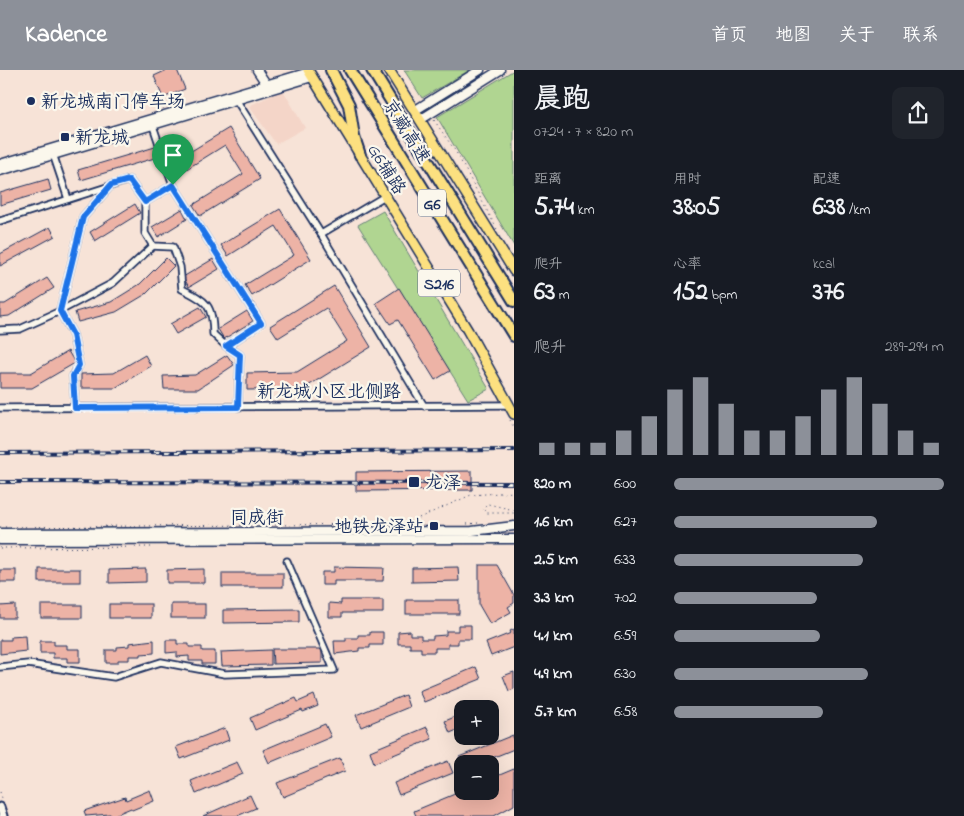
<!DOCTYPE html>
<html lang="zh">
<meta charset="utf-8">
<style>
body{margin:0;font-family:"Indie Flower","LXGW WenKai TC",sans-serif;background:#20242c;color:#f1f3f6;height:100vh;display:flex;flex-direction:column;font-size:19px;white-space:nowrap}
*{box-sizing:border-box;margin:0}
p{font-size:16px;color:#9ea1a6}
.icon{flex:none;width:28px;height:28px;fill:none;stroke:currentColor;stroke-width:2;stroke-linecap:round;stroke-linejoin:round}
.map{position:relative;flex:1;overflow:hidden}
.panel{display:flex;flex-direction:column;background:#171b24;width:450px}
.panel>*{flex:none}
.controls{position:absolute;left:454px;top:630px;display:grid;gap:10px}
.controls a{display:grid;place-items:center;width:45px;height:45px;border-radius:10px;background:#171b24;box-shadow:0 5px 20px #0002;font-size:25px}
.pin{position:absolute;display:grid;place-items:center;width:42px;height:42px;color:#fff;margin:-51px -21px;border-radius:50% 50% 50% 0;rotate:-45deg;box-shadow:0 0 5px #0007}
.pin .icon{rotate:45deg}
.round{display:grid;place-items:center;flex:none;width:52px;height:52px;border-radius:10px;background:#20242c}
.head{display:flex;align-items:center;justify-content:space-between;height:85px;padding:0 20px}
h1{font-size:28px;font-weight:800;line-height:38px}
.metrics{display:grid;grid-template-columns:repeat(3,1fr);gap:8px;height:85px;padding:5px 20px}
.metrics div{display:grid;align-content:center}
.metrics b{font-size:25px;font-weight:800}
.metrics small{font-size:14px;font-weight:400}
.metrics p{font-size:14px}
.chart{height:140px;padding:10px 20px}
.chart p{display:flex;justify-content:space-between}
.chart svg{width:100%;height:90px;margin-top:5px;stroke:#8c9099;stroke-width:6}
ul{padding:0 20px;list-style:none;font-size:16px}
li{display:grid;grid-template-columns:80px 60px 1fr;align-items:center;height:38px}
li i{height:12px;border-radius:6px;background:#8c9099}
header{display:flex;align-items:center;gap:30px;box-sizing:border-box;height:70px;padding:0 25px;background:#8c9099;color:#fff}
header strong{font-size:24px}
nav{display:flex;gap:28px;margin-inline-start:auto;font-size:18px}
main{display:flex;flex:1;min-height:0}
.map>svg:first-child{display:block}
.built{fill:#f4d5c8}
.green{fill:#b0d591;stroke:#668278}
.building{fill:#edb3a6;stroke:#1b2f5e}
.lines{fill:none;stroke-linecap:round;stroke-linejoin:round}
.minor-casing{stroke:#1b2f5e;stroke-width:9}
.tertiary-casing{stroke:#1b2f5e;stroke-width:11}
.secondary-casing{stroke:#1b2f5e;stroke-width:11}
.primary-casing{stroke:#1b2f5e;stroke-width:12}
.motorway-casing{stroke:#1b2f5e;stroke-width:14}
.path{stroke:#1b2f5e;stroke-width:1;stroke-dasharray:1 4;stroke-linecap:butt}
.minor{stroke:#fbf7ec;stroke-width:5.5}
.tertiary{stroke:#fbf7ec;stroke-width:7}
.secondary{stroke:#fbf7ec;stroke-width:8}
.primary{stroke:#fce080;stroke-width:9}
.motorway{stroke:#fce080;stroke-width:10}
.rail-casing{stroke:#1b2f5e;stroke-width:4}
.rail{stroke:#fbf7ec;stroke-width:2;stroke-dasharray:5.5;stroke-linecap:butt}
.path-bridge{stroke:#1b2f5e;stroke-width:1;stroke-dasharray:1 4;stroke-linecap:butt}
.route-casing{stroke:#fff;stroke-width:10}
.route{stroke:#1a73e8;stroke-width:6}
.poi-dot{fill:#1b2f5e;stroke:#fbf7ec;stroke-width:2}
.labels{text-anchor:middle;stroke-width:4.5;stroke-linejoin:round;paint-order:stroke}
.shield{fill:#fbf7ec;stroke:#5e6b89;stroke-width:1}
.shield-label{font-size:16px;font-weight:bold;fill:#1b2f5e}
.poi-label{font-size:18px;fill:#1b2f5e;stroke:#fbf7ec;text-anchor:start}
.street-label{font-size:18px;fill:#1b2f5e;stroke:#fbf7ec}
</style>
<header>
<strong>Kadence</strong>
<nav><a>首页</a><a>地图</a><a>关于</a><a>联系</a></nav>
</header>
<main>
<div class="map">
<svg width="514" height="746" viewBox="0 0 514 746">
<rect width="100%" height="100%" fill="#f7e3d7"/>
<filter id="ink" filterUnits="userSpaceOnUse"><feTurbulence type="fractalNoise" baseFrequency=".02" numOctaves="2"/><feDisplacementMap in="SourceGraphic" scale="10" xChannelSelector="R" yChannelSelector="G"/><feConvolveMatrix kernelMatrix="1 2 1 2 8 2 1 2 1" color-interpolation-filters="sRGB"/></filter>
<g filter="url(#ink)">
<!-- built -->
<polygon class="built" points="283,20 305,58 276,74 249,36"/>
<!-- green -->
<g class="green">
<polygon points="404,0 470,0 422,28"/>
<polygon points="514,0 514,176 437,47"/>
<polygon points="383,141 489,319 468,330 358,155"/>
</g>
<!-- building -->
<g class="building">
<polygon points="167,0 177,0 185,19 163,28 154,6"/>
<polygon points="229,58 260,109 200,146 193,135 243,104 225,75 177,105 170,94"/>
<polygon points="155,77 158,87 81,110 78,100"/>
<polygon points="48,109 51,120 0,135 0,123"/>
<polygon points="135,134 140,143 95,171 90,162"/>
<polygon points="182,139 187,149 158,167 152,157"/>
<polygon points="280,139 311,189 252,226 245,215 294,185 276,156 228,186 221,175"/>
<polygon points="50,157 55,166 0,196 0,184"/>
<polygon points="166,188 174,196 146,224 116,242 78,252 75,242 111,232 140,214"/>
<polygon points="213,189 219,199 189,217 183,207"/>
<polygon points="47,208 54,218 9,246 0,247 0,234 5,234"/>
<polygon points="334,216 371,277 303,319 247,320 247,303 297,302 347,271 326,238 278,268 270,256"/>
<polygon points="399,218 450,301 435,310 398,250 390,254 376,233"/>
<polygon points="200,237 206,247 176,264 170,254"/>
<polygon points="247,241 253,251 224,269 218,259"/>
<polygon points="68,281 75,293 32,318 0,318 0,303 31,303"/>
<polygon points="145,285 151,296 115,318 81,318 81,304 114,303"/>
<polygon points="227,285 234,295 198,319 164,319 163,306 195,305"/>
<polygon points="472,401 472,420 356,421 356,402"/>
<polygon points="479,495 497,495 514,525 514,533 508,537 511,542 490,554 479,535"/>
<polygon points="334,497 384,498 383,511 334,511 334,515 322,515 322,502 334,502"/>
<polygon points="458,497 459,511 412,512 412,498"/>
<rect x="39" y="499" width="41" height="13"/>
<polygon points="146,499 146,512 109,513 109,500"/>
<polygon points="204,499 204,513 167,513 167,500"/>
<rect x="0" y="500" width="16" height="12"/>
<rect x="222" y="503" width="61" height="14"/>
<polygon points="341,530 383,530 383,543 342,543 342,547 329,547 329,533 341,534"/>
<rect x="406" y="530" width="53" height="14"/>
<rect x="109" y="534" width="42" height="14"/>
<rect x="171" y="534" width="34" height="14"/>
<polygon points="15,535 15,548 0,548 0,536"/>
<rect x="41" y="535" width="41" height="13"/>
<polygon points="299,539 299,552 223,553 223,540"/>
<polygon points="458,555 471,555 471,569 458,569 458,574 448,574 448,578 435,578 435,582 421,582 421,578 410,578 410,574 398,574 398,562 410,561 410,565 421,565 421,569 433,569 433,566 446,565 446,561 458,561"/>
<polygon points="514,559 514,577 491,586 486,573 511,563 510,561"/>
<polygon points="370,562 383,562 383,575 370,575 370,578 359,578 359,581 335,584 334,571 346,571 346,568 358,568 358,565 370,565"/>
<polygon points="25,566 26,581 0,584 0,570 11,570 11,567"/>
<polygon points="154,570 154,583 141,584 141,586 129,586 129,590 118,590 118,593 106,593 106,580 117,580 117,577 129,576 129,573"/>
<polygon points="166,570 177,570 177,574 189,574 189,577 202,577 202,581 215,581 215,594 202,594 202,591 189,591 189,586 177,587 177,582 166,583"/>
<polygon points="40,571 54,571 54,575 67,575 67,579 80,579 80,592 67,592 67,588 53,588 53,583 40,583"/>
<polygon points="272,579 322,579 322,593 273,594"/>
<polygon points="271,580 271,595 222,596 221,582"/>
<polygon points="476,597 481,609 424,632 419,621"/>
<polygon points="514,602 514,619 509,621 503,606"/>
<polygon points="314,625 318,636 303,642 302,640 255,660 250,648 296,628 298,632"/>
<polygon points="405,625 409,637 361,657 356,645"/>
<polygon points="491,633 495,645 490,647 490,639 476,639"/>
<polygon points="462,644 462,658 450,663 445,651"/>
<polygon points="325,654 331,667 269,693 263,680"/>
<polygon points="427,657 432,669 374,693 370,681"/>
<polygon points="225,658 229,670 181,689 176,677"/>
<polygon points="513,665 514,679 477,694 462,695 459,687"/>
<polygon points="340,688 345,701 283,727 277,713"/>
<polygon points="448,691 453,703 399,725 394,713"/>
<polygon points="237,692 243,704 196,724 191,711"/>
<polygon points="514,699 514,735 494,746 416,746 414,741 462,721 490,721 490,709"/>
<polygon points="150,720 154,731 132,740 131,738 112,746 110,744 86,746 84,741 125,727 126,730"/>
<polygon points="250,725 256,738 237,746 203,746"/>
</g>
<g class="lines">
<!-- minor casing -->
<g class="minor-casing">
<g id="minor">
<polyline points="235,28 321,164 424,336"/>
<polyline points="152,53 173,115"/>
<polyline points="52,81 68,129"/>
<path d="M0,151L129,110L145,132V163L153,176L173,177L180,197L182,219C207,231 213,235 213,264L226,276L261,253L173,115L145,132"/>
<polyline points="321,164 385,126"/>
<polyline points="0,260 20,259 60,241 83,147 111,115"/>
<polyline points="226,276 240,285 238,337"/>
<polyline points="75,337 73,306 79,295 73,265 60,241 113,213 153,176"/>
<polyline points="0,338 509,335"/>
<polyline points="0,597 28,594 114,607 161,592 225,604 334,600 287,491"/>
</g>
</g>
<!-- tertiary casing -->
<g class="tertiary-casing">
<polyline id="tertiary" points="0,737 3,746"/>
</g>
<!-- secondary casing -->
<g class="secondary-casing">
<g id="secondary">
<polyline points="257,0 269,18"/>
<polyline points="414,41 480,0"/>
<polyline points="420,50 500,0"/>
<polyline points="0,94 309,2"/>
<polyline points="0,101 312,7"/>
<polyline points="0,463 472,461 514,456"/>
<polyline points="0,470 514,469"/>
</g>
</g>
<!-- primary casing -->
<g class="primary-casing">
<g id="primary">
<polyline points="308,0 468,261 514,344"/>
<polyline points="389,0 514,201"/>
</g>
</g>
<!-- motorway casing -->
<g class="motorway-casing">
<g id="motorway">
<polyline points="331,0 349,35 354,67 360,85"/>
<polyline points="350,0 514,266"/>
<polyline points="372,0 514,231"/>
</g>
</g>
<!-- path -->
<g class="path">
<polyline points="434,50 456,82 499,163"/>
<polyline points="510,350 514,358"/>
<polyline points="514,440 488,434 483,439 487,443 514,443"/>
<polyline points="467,454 478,453"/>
<polyline points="0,478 152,477"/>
<polyline points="0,722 3,731"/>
</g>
<!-- minor -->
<use href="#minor" class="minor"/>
<!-- tertiary -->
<use href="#tertiary" class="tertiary"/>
<!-- secondary -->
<use href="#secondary" class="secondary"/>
<!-- primary -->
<use href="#primary" class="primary"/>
<!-- motorway -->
<use href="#motorway" class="motorway"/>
<!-- rail casing -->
<g class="rail-casing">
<g id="rail">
<polyline points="0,383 514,380"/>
<polyline points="0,412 514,413"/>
</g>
</g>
<!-- rail -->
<use href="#rail" class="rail"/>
<!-- path-bridge -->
<polyline class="path-bridge" points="0,457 394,454 412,451 471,425 514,422"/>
</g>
</g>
<g class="lines" filter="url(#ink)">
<!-- route casing -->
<g class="route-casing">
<polygon id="route" points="129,110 145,132 173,115 261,253 226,276 240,285 238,337 75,338 73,306 79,295 73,265 60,241 83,147 111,115"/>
</g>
<!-- route -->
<use href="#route" class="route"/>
</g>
<!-- markers -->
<g class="poi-dot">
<circle cx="31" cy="31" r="5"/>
<rect x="60" y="62" width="10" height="10" rx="2.5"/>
<rect x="408" y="406" width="12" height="12" rx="2.5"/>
<rect x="429" y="451" width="10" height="10" rx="2.5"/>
</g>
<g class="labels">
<!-- shield labels -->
<g class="shield">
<rect x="418" y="119.5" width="28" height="27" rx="4"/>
<rect x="418" y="199.5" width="42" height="27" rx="4"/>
</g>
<g class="shield-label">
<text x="432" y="139">G6</text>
<text x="439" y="219">S216</text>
</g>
<!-- poi labels -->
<g class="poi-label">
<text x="41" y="37">新龙城南门停车场</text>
<text x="75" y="73">新龙城</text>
<text x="425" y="418">龙泽</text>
<text x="424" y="462" text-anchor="end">地铁龙泽站</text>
</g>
<!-- street labels -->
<g class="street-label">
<text transform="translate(407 61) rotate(58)" y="6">京藏高速</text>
<text transform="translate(387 99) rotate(58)" y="6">G6辅路</text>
<text x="329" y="327">新龙城小区北侧路</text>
<text x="257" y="453">同成街</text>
</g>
</g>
</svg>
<div class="controls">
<a>+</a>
<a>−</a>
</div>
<div class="pin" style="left:173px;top:115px;background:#1e9e55"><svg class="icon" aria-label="arrive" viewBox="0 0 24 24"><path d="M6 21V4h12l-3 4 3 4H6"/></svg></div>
</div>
<section class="panel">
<div class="head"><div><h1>晨跑</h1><p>07:24 · 7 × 820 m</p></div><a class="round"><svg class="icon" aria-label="share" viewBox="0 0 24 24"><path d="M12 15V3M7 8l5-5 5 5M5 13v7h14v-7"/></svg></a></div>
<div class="metrics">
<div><p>距离</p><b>5.74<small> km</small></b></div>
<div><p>用时</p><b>38:05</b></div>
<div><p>配速</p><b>6:38<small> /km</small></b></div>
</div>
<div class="metrics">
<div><p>爬升</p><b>63<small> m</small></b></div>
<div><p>心率</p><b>152<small> bpm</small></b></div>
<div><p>kcal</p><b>376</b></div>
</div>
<div class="chart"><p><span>爬升</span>289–294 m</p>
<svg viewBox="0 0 160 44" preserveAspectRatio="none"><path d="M5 44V38M15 44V38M25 44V38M35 44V32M45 44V25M55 44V12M65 44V6M75 44V19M85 44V32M95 44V32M105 44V25M115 44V12M125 44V6M135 44V19M145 44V32M155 44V38"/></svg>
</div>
<ul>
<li><b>820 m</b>6:00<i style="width:100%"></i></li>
<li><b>1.6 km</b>6:27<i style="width:75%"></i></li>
<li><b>2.5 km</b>6:33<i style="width:70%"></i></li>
<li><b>3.3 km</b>7:02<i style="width:53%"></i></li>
<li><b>4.1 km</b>6:59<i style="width:54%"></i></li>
<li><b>4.9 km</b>6:30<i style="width:72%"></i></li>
<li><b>5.7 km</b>6:58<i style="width:55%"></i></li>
</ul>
</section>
</main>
